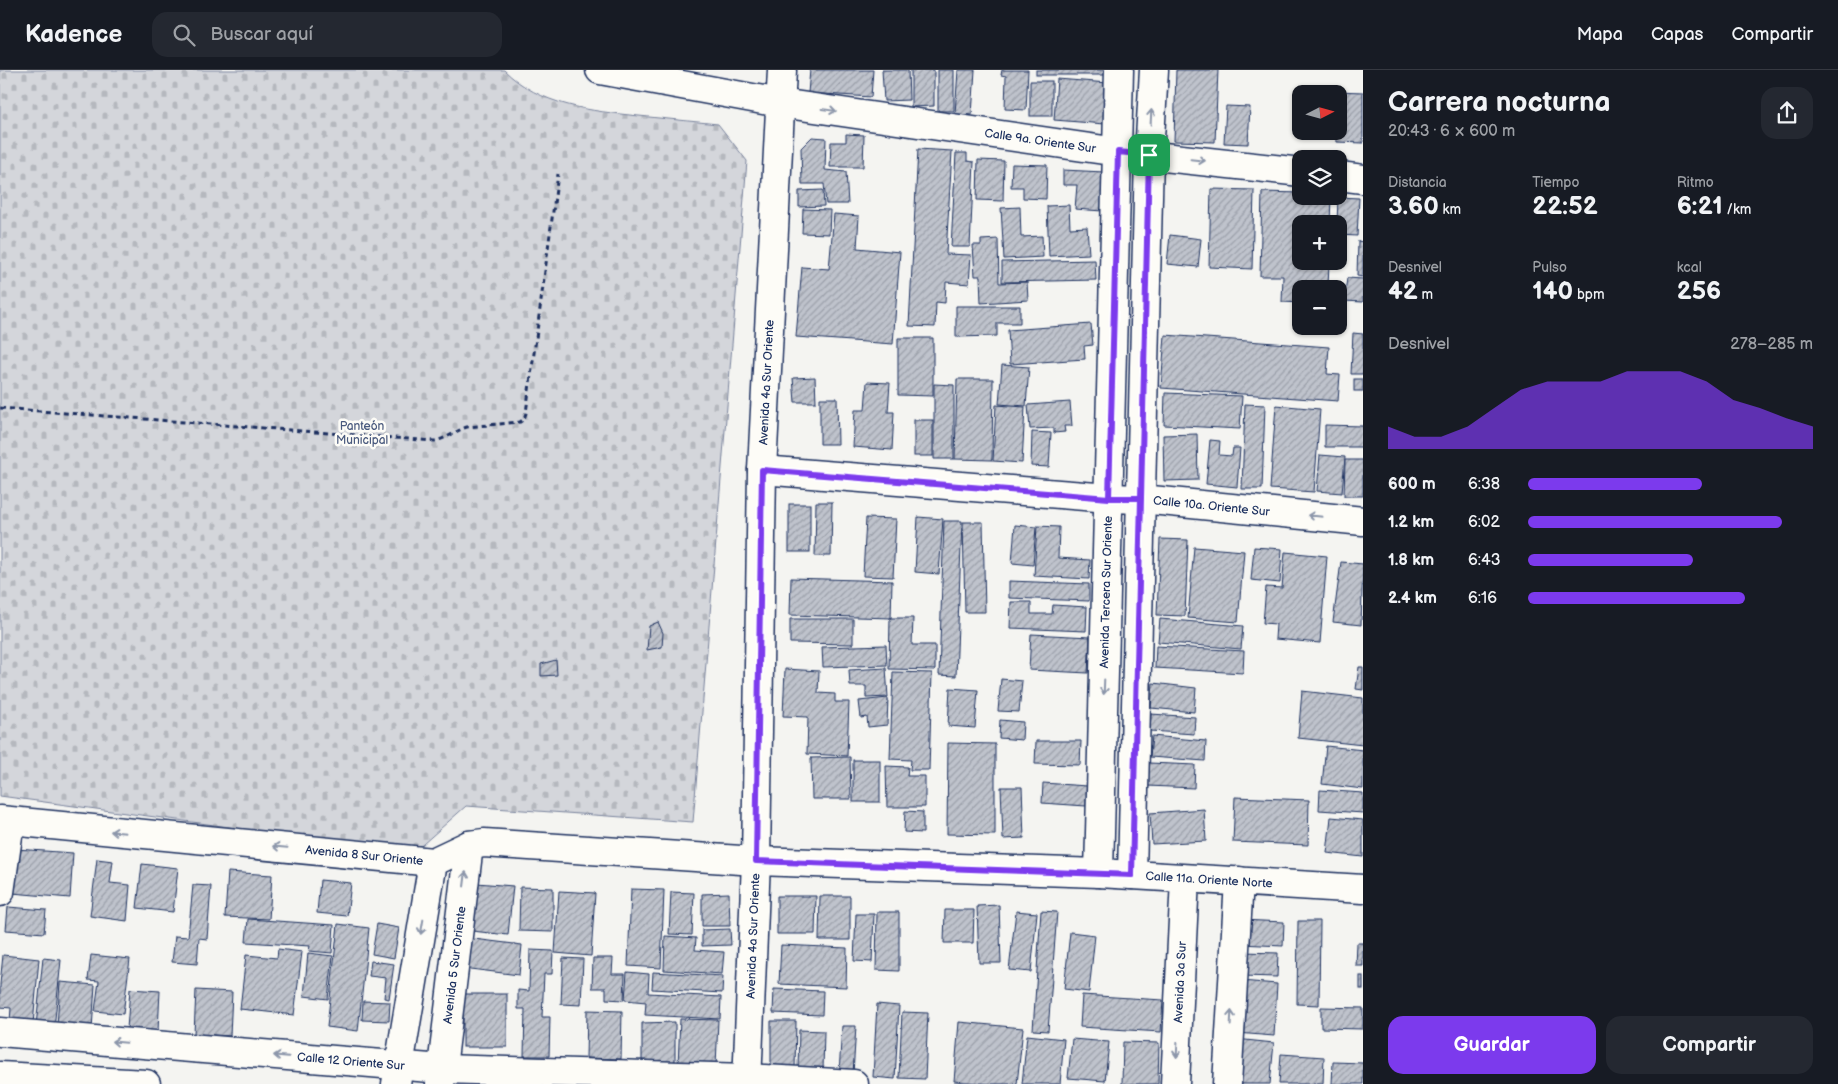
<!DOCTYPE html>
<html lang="es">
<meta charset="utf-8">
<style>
body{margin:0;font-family:"Balsamiq Sans",sans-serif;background:#242831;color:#f1f3f6;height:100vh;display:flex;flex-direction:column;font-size:19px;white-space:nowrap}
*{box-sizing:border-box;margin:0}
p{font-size:16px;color:#9ea1a6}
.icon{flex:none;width:28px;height:28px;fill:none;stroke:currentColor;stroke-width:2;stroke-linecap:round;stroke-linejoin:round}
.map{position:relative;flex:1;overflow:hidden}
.panel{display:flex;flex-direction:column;background:#171b24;width:475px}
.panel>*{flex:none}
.needle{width:32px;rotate:84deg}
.fabs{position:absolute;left:1292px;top:15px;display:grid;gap:10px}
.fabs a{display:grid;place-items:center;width:55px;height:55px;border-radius:10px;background:#171b24;box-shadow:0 1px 4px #0004;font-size:25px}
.pin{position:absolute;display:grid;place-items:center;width:42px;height:42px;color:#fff;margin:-21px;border-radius:10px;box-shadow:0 2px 8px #0006}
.round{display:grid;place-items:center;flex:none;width:52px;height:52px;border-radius:15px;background:#242831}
.summary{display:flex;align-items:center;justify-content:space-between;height:85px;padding:0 25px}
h1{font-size:28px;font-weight:800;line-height:38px}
.metrics{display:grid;grid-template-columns:repeat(3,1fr);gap:8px;height:85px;padding:5px 25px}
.metrics div{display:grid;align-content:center}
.metrics b{font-size:25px;font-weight:800}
.metrics small{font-size:14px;font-weight:400}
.metrics p{font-size:14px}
.chart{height:140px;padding:10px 25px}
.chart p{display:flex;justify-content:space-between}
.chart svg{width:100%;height:90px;margin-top:5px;fill:#7c3aed;opacity:.7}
.action{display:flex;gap:10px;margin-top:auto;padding:10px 25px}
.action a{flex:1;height:58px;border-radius:15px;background:#7c3aed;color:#fff;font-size:20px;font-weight:800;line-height:58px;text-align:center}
.action a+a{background:#242831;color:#f1f3f6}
ul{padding:0 25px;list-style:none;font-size:16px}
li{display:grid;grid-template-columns:80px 60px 1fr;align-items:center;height:38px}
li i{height:12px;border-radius:6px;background:#7c3aed}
header{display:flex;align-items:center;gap:30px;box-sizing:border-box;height:70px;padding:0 25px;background:#171b24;border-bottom:1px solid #363941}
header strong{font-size:24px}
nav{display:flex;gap:28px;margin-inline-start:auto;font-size:18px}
.search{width:350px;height:45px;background:#242831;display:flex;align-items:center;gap:12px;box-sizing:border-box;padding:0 18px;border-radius:15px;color:#9ea1a6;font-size:19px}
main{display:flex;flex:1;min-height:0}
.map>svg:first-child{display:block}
.cemetery{fill:url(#cemetery-stones);stroke:#78829c}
.building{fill:url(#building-hatch);stroke:#1b2f5e}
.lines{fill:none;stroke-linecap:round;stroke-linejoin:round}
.minor-casing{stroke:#1b2f5e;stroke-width:31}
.path{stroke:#1b2f5e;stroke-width:3;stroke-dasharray:5 4;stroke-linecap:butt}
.minor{stroke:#fdfcf7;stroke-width:28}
.oneway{stroke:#8c96aa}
.route-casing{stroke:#fff;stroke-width:10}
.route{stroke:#7c3aed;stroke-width:6}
.labels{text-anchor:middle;stroke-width:5;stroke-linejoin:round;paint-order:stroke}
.street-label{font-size:12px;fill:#1b2f5e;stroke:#fdfcf7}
.park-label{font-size:12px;fill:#49597d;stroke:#fdfcf7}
</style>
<header>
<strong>Kadence</strong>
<div class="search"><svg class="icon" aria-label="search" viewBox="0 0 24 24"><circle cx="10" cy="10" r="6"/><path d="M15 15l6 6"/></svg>Buscar aquí</div>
<nav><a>Mapa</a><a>Capas</a><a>Compartir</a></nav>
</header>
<main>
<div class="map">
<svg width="1363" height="1014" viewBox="0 0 1363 1014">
<defs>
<pattern id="cemetery-stones" width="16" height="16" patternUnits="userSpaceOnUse" patternTransform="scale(1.25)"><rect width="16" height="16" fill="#d4d6db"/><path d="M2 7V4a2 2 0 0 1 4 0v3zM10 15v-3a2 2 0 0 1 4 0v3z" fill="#b5b8be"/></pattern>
<pattern id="building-hatch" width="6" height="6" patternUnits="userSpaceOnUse" patternTransform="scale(1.25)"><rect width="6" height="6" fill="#bfc3cc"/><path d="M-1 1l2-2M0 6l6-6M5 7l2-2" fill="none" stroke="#9a9fa9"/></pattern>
</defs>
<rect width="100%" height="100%" fill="#f4f4f1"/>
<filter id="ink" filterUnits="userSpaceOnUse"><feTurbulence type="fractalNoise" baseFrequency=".02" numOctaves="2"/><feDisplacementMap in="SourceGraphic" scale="10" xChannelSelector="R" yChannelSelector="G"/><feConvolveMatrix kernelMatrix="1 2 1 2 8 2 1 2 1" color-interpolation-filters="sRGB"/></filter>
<g filter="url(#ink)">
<!-- cemetery -->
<path class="cemetery" d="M0,0H504C540,36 591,41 639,46C665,49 692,51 718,54L747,91L693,752L466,736L414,782L0,726Z"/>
<!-- building -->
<g class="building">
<polygon points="810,0 873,0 871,27 808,23"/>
<polygon points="882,0 908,0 909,30 884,31"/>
<polygon points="911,0 934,0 934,36 911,37"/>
<rect x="938" y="0" width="16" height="41"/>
<polygon points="958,0 975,0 972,45 955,44"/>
<polygon points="1002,0 1028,0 1026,40 1005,39 1006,6 1001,5"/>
<rect x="1036" y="0" width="69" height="5"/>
<polygon points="1176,0 1218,0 1215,72 1174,71"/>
<polygon points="1057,9 1108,13 1105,54 1054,50"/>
<rect x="1030" y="11" width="22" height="35"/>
<polygon points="1335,21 1363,22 1363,73 1337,72 1336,61 1339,61 1339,24 1336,24"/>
<polygon points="1226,36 1250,37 1248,74 1224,73"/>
<polygon points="846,64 864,65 863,97 830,97 831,72 846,72"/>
<polygon points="812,67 826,68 825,100 846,102 848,134 826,134 824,114 802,114 801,78"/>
<polygon points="918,79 952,81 946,184 971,185 969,214 946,212 945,233 936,232 935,257 909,256"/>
<polygon points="956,83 967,83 967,91 974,92 970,177 951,177"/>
<polygon points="978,90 1004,91 1003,131 977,130"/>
<polygon points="1012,94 1047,95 1046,129 1023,128 1023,117 1011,117"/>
<polygon points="1063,100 1104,102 1102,141 1075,139 1077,115 1063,115"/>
<polygon points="1211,119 1254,120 1252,199 1209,197"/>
<polygon points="823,120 824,136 799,137 799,121"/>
<polygon points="1262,122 1301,123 1301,126 1331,126 1330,154 1301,154 1301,191 1329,191 1328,219 1301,219 1301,233 1282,232 1283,206 1260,206"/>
<polygon points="1338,127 1359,128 1357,166 1339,165 1339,154 1337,154"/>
<polygon points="1069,135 1070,158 1087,157 1089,184 1049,186 1047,136"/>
<polygon points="1020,137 1021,167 1042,166 1043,187 1004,189 1001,138"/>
<polygon points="803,139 830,140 829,164 802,163"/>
<polygon points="834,144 859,146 857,178 900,182 893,274 796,267 802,197 829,199"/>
<polygon points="1170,165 1201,169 1198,197 1167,194"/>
<polygon points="998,169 999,213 1027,212 1028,230 981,233 980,206 975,206 973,175 981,175 981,170"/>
<polygon points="1358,171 1363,172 1363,207 1357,206"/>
<polygon points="1095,190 1096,210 1002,212 1002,192"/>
<polygon points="1347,208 1363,209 1363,232 1344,231"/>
<polygon points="956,236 1020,236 1020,253 997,253 997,266 956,267"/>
<polygon points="1091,254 1093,275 1084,276 1085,289 1010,294 1008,260"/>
<polygon points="1353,263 1363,264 1363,304 1351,304"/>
<polygon points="1165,265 1329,277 1327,304 1340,305 1338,331 1161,318"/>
<polygon points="898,268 933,268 933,326 898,325"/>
<polygon points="1002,295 1029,297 1026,336 999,334"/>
<polygon points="815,307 816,332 795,332 793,308"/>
<polygon points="957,309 993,309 992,390 955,389"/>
<rect x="1354" y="309" width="9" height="12"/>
<polygon points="867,312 890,313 888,342 894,342 892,380 853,377 855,340 865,340"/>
<polygon points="934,314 954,315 954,389 934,389"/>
<polygon points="1165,323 1242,326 1240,359 1164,355"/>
<polygon points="820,328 837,328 838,374 820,374"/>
<polygon points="1070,332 1072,356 1064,356 1065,362 1054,363 1054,358 1030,359 1028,335"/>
<polygon points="1245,334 1265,335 1262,419 1242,419"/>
<polygon points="996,335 1025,337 1022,393 993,391"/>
<polygon points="1276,335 1320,339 1314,422 1270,419"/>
<rect x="914" y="350" width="19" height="36"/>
<polygon points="1325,355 1363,356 1363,377 1325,377"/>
<polygon points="1032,362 1051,363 1049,397 1031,396"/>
<polygon points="1197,364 1198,410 1164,411 1163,365"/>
<polygon points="1210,370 1220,371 1219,385 1232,386 1233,378 1240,378 1237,417 1206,414"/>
<polygon points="1320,385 1345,387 1342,423 1317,421"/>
<polygon points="1345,390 1363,390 1363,426 1344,426"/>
<polygon points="816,432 832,432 831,486 815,486"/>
<rect x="789" y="434" width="21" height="48"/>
<polygon points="918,447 943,449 939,504 915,502"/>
<polygon points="866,448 896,449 893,507 863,506"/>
<polygon points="944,451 962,451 956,606 939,605"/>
<polygon points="963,452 983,452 985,542 965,542"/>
<polygon points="1015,455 1036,457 1033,495 1012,493"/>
<polygon points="1037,456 1059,457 1058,488 1090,490 1089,509 1034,506"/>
<polygon points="1160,469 1188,470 1185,546 1157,545"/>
<polygon points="1194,477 1244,481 1238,552 1188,548"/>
<polygon points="1254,477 1282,479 1280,513 1251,510"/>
<polygon points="1285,482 1327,486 1320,573 1275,569 1276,554 1263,553 1266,517 1282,518"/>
<polygon points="1341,492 1363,494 1361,555 1333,552"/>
<polygon points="791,508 892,511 891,548 790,545"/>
<polygon points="1009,511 1089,514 1089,531 1009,528"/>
<polygon points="1011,532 1031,532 1031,544 1052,544 1053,535 1087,537 1086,561 1010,558"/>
<polygon points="890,548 913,548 912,575 935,575 935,600 889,599"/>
<polygon points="790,549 853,549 853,574 790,573"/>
<polygon points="1160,549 1243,556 1241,579 1158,572"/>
<polygon points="658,552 663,563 662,577 647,580 649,556"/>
<polygon points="1031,564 1090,567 1088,603 1029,600"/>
<polygon points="886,575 887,595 823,597 822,577"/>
<polygon points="1156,576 1244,581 1243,603 1155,598"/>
<polygon points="556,590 557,605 541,606 541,594"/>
<polygon points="1359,597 1363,597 1363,620 1356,619"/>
<polygon points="886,598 888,627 866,628 866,616 850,616 849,600"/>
<polygon points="785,599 819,601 818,623 835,624 835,632 849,632 847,686 807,684 808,647 783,646"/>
<polygon points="893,602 932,603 929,700 910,700 911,690 890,689"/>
<polygon points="1001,609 1022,611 1019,642 998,641"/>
<polygon points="1153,613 1196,618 1194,642 1151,638"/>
<polygon points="950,618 978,620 975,658 948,656"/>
<polygon points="1302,621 1363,628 1363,675 1298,668"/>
<polygon points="888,628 887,655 868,657 867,647 861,648 859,631"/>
<polygon points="1151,644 1195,647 1194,664 1150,661"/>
<polygon points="1000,650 1023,652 1022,670 999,668"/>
<polygon points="1152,666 1206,671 1205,691 1150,687"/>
<polygon points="1036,671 1081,671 1080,695 1035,694"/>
<polygon points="948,673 995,674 995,765 947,764"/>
<polygon points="1326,676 1363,680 1363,719 1322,714"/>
<polygon points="850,687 851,729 812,729 811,688"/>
<rect x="853" y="690" width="27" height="42"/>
<polygon points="1149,693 1195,695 1194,718 1147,716"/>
<polygon points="886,696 908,697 907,706 925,706 925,737 887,737"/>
<polygon points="1043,713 1087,716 1086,736 1042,733"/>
<polygon points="1001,717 1022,717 1024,768 1003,769"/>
<polygon points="1320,720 1363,723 1363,743 1319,740"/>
<polygon points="1235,727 1309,730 1308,775 1233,772"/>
<polygon points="1204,739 1206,771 1152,774 1150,743"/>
<polygon points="905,741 923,742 923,763 904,762"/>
<polygon points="1331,747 1363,750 1363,787 1327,783"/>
<polygon points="16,779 73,783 70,828 12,823"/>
<polygon points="97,789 113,791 110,813 130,815 127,851 90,846"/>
<polygon points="142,794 178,798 173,842 137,838"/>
<polygon points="228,802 272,805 269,849 225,847"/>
<polygon points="320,810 351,813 347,846 317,843"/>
<polygon points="477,813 513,816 508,865 472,861"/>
<polygon points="193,815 211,816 207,869 199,868 197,894 172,892 175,866 188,867"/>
<polygon points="520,817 553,818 553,862 519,861"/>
<polygon points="631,819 664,820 661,898 628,896"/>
<polygon points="559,821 595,823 591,886 555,883"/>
<polygon points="671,822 694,823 692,865 669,864"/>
<polygon points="729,823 730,856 702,856 702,824"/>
<polygon points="777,826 816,826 815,864 777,864"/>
<polygon points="820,826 850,826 850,870 819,870"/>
<polygon points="999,835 1001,893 979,893 977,836"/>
<polygon points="8,837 46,840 44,863 6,860"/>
<polygon points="945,840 974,840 973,873 944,873"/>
<polygon points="1016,841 1037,843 1031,902 1009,900"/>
<polygon points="1041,841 1057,842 1048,961 1033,960"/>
<polygon points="877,842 899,842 899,901 876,900"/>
<polygon points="856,844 874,844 872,892 854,891"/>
<polygon points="248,849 334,855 332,883 309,881 310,876 246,872"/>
<polygon points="1241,850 1284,852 1283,876 1240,874"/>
<polygon points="1298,851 1320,851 1319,935 1297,934"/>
<polygon points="338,854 369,858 358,961 327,957"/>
<polygon points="377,854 399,858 394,888 372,884"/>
<polygon points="730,859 731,875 702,876 702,860"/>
<polygon points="1070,862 1095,865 1089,922 1064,919"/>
<polygon points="665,866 696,868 695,880 724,882 722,904 664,900"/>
<polygon points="466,868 522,875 519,905 462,898"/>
<polygon points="1357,873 1363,873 1363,896 1356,896"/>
<polygon points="781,875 847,878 846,917 779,914"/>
<polygon points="278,879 302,882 294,945 240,939 246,885 277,888"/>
<polygon points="530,880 553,881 552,904 544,904 542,947 550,947 549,986 524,986 525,939 518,939 518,920 529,921"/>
<polygon points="1243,882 1278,883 1277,907 1242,906"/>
<polygon points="308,883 333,886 328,929 304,926"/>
<polygon points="3,885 39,889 33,954 10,951 11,938 0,937 0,914"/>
<polygon points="91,885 130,889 123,944 95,941 99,911 88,910"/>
<polygon points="43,888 61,890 54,959 36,956"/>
<polygon points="563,888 583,889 581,935 561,934"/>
<polygon points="593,888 613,888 612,904 625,904 624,930 606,929 606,918 592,918"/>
<polygon points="371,891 394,894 389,929 384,928 386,908 369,906"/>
<polygon points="627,902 649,904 648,923 721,927 720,949 645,945 646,932 625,930"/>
<polygon points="653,902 723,906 722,923 652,919"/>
<rect x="1360" y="906" width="3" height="13"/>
<polygon points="1241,911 1277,914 1274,966 1237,963"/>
<polygon points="60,912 95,915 92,959 57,956"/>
<polygon points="130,919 160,921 158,961 127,959"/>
<polygon points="774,919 823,921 822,945 773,943"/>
<polygon points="196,920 232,922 230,966 194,964"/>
<rect x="463" y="924" width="44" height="53"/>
<polygon points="1082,925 1163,930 1161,962 1080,957"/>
<polygon points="363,931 390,932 389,951 362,950"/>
<polygon points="877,934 899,936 895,1009 873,1007"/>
<polygon points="1321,937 1363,938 1363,959 1321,958"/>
<polygon points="587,940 622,941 621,989 586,988"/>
<polygon points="902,942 928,943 925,1009 899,1008"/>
<polygon points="680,949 718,950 716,996 678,995"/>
<polygon points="771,951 796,951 795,998 771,998"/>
<polygon points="675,952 675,993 642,993 642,953"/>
<polygon points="959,952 1023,958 1017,1014 991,1014 954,1011"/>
<polygon points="842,956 856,956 853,1004 839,1003"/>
<polygon points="799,960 824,961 823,1000 798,999"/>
<polygon points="1027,965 1064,969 1060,1014 1022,1014"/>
<polygon points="1072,969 1109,972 1105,1011 1068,1008"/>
<polygon points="1236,969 1274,973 1270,1014 1230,1014"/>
<polygon points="1123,972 1159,973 1158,1014 1122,1014"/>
<polygon points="1281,984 1324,987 1323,1014 1279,1014"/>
<polygon points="1333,992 1363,993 1363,1014 1332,1014"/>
</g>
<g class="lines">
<!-- minor casing -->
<g class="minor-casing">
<g id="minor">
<path id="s1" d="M600,0L780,33L1118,82L1301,102"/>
<polyline points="1339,106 1363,109"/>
<path id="s2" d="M762,400L1109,428L1141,429L1363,451"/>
<path id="s3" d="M0,750L433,792L469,775L484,773L756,791L1099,803L1363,819"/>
<path id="s4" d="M1099,803L1119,0"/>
<polyline points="1132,805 1149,85 1154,0"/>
<polyline points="0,822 10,752"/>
<path id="s5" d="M0,962L442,999L747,1008L854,1014"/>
<polyline points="0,1006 146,1014"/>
<polyline points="396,1014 433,792"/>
<path id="s6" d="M440,1014L469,775"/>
<path id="s7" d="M747,1014L756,791L762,400L782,0"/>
<path id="s8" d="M1175,1014L1185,809"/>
<polyline points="1227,1014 1239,811"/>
</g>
</g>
<!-- path -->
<path class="path" d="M0,338L434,371C447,369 455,361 467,357L520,352L524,349L526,343L558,104"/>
<!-- minor -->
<use href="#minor" class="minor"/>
</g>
<!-- one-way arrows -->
<defs><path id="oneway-shaft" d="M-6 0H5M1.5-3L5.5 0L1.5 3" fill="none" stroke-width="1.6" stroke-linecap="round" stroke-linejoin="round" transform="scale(1.25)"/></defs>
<g class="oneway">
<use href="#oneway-shaft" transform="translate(829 40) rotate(8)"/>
<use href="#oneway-shaft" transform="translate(1151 47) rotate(-87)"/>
<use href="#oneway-shaft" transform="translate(1198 90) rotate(6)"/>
<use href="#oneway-shaft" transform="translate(1315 446) rotate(-174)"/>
<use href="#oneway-shaft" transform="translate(1104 617) rotate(92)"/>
<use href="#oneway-shaft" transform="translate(118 762) rotate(-175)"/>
<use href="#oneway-shaft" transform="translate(280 777) rotate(-175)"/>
<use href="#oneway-shaft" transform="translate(465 809) rotate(-83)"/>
<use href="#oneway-shaft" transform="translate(422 857) rotate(100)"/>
<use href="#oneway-shaft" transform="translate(1231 948) rotate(-87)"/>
<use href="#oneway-shaft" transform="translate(119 972) rotate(-175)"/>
<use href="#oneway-shaft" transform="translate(1177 980) rotate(93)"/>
<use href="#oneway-shaft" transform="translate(281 986) rotate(-175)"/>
</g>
</g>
<g class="lines" filter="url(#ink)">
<!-- route casing -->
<g class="route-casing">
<polyline id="route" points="1149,85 1141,428 1109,428 762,400 756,791 1132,805 1141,428 1109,428 1118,82 1149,85"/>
</g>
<!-- route -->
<use href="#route" class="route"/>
</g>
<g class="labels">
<!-- street labels -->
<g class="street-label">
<text dy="4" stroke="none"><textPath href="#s1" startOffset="446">Calle 9a. Oriente Sur</textPath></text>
<text dy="4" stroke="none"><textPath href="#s7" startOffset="702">Avenida 4a Sur Oriente</textPath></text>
<text dy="4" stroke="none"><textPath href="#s2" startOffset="451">Calle 10a. Oriente Sur</textPath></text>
<text dy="4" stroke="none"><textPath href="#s4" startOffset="281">Avenida Tercera Sur Oriente</textPath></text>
<text dy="4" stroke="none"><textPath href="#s3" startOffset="366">Avenida 8 Sur Oriente</textPath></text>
<text dy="4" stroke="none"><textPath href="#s3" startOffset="1216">Calle 11a. Oriente Norte</textPath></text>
<text dy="4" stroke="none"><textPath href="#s7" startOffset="148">Avenida 4a Sur Oriente</textPath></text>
<text dy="4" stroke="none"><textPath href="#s6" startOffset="120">Avenida 5 Sur Oriente</textPath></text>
<text dy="4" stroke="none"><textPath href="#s8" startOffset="102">Avenida 3a Sur</textPath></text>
<text dy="4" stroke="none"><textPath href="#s5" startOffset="352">Calle 12 Oriente Sur</textPath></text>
</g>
<!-- park labels -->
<g class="park-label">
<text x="362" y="360">Panteón<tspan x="362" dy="14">Municipal</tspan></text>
</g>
</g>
</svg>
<div class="fabs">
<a><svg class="needle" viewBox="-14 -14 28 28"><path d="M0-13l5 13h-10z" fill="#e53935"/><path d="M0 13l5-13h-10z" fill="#9ea1a6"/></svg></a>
<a><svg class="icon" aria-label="layers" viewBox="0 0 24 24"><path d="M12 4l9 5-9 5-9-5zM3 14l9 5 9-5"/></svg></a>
<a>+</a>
<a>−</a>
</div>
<div class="pin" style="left:1149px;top:85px;background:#1e9e55"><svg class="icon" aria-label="arrive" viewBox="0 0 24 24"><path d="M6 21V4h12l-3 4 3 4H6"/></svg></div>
</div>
<section class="panel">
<div class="summary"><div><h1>Carrera nocturna</h1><p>20:43 · 6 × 600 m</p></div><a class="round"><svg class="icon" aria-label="share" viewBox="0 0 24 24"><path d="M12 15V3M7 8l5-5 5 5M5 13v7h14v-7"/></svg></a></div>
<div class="metrics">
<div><p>Distancia</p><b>3.60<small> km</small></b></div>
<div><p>Tiempo</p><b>22:52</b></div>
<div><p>Ritmo</p><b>6:21<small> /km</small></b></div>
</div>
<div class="metrics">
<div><p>Desnivel</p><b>42<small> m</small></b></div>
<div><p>Pulso</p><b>140<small> bpm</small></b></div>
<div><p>kcal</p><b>256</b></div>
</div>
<div class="chart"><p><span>Desnivel</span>278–285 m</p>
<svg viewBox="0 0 160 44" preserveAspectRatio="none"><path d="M0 44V33L10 38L20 38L30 33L40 24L50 15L60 11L70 11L80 11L90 6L100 6L110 6L120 11L130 20L140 24L150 29L160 33V44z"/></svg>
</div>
<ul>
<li><b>600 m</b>6:38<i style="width:61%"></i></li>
<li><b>1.2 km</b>6:02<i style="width:89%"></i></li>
<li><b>1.8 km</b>6:43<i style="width:58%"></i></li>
<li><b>2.4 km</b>6:16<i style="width:76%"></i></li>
</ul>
<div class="action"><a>Guardar</a><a>Compartir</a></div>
</section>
</main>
